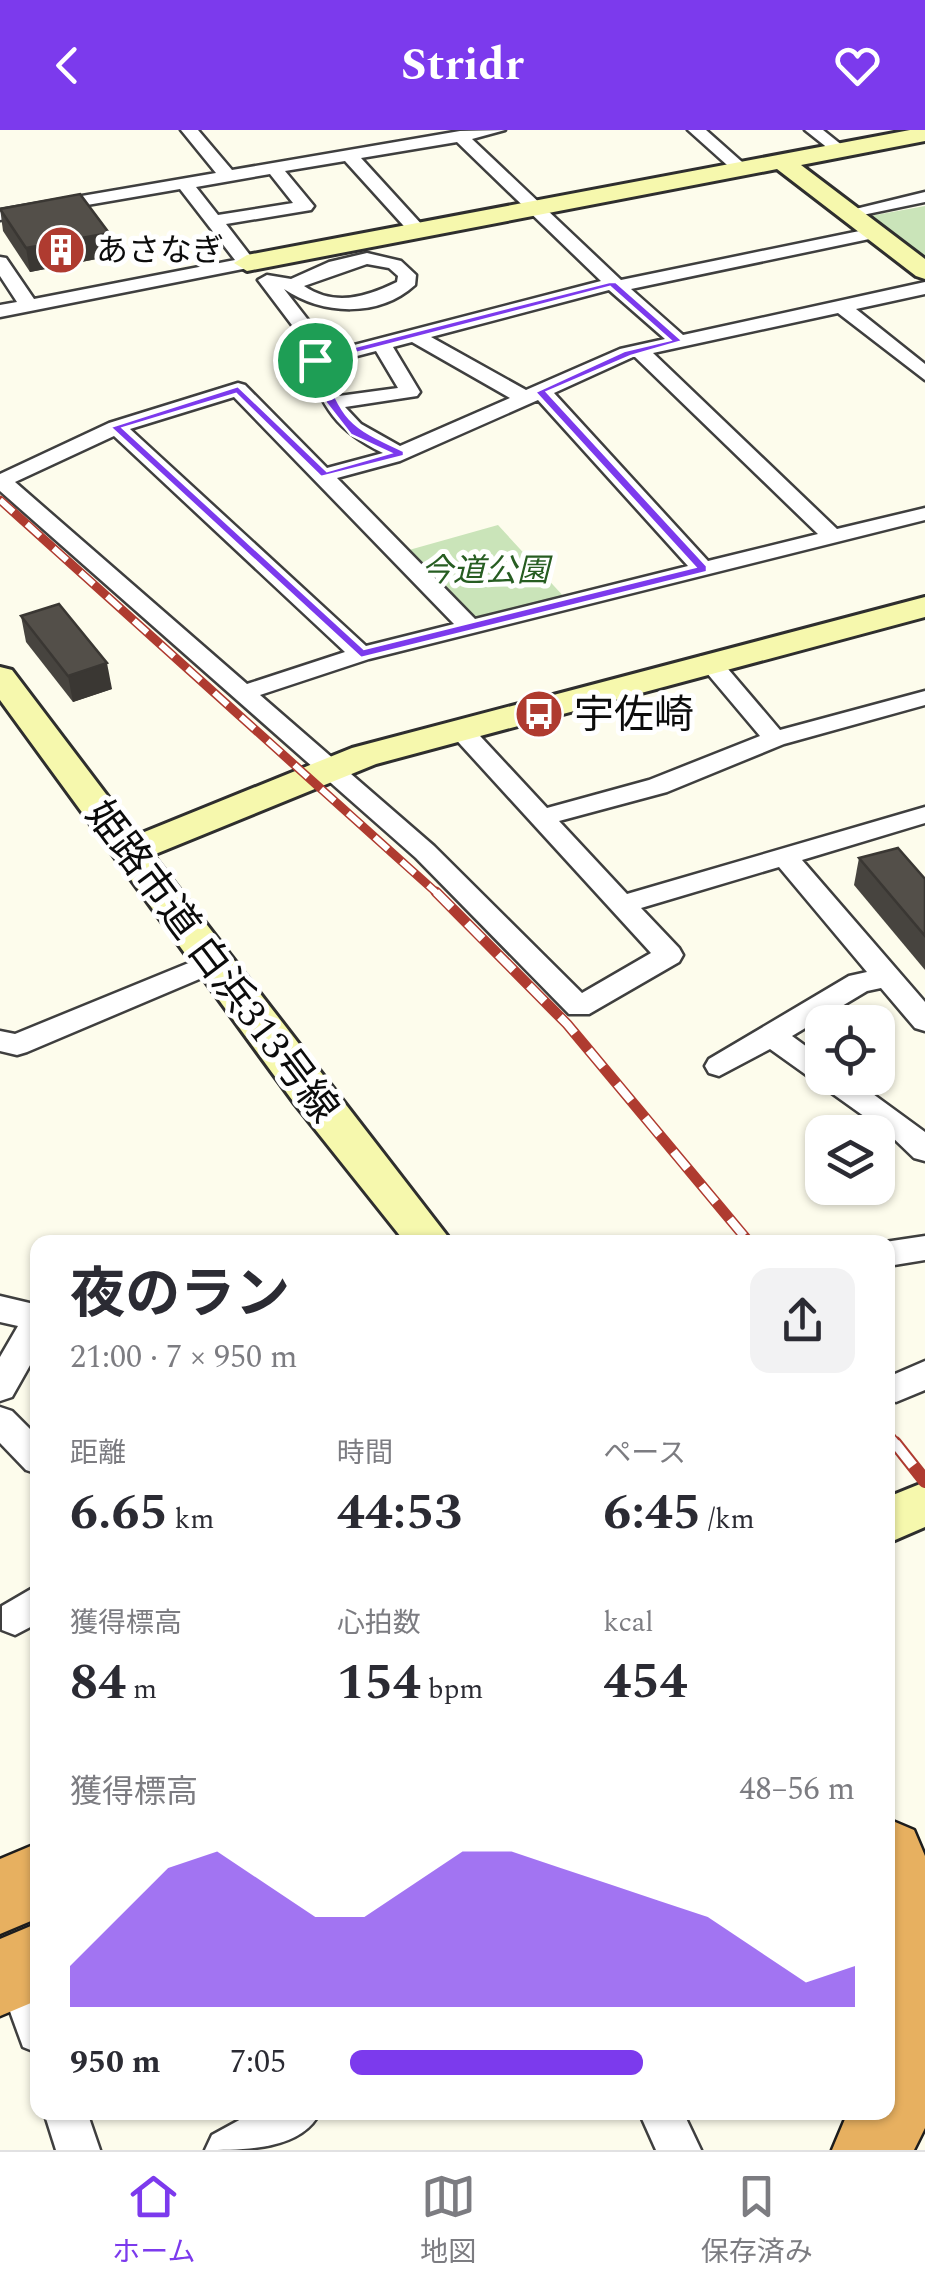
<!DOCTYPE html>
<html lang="ja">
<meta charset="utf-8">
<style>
body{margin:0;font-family:Spectral,"Noto Sans JP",serif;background:#f2f2f3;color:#2b2b33;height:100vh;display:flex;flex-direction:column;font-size:38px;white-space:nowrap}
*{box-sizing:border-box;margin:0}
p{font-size:32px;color:#7c7c81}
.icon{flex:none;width:55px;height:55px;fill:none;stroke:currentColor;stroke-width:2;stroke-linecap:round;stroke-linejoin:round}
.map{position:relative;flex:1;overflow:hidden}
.sheet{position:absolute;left:30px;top:1105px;width:865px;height:885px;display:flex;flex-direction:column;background:#fff;border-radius:20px;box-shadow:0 2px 8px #0004}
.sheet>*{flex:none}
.fabs{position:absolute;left:805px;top:875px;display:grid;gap:20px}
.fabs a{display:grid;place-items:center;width:90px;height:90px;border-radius:20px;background:#fff;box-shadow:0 2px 8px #0004;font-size:50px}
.pin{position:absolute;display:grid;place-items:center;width:85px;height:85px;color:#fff;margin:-42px;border:5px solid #fff;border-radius:50%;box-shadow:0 2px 10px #0007}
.round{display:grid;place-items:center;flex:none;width:105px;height:105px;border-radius:20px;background:#f2f2f3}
.summary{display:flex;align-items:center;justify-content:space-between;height:170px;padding:0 40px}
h1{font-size:55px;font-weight:700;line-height:75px}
.metrics{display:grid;grid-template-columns:repeat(3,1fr);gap:15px;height:170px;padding:10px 40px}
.metrics div{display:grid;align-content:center}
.metrics b{font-size:50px;font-weight:700}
.metrics small{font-size:28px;font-weight:400}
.metrics p{font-size:28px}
.chart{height:280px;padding:20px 40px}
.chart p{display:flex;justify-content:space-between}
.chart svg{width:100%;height:180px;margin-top:10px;fill:#7c3aed;opacity:.7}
ul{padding:0 40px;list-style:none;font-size:32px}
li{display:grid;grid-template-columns:160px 120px 1fr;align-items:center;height:75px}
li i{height:25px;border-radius:12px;background:#7c3aed}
header{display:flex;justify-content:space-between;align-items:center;height:130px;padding:0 40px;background:#7c3aed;color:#fff;font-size:45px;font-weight:700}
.tabs{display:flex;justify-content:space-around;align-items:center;height:140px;border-top:2px solid #e1e1e2;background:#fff;font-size:28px;color:#7c7c81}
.tabs a{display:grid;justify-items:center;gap:5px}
.tabs .on{color:#7c3aed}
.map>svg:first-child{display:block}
.green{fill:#cae4b9}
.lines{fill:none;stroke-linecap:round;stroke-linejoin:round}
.street-casing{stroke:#3f3f3f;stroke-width:5}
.secondary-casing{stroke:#2e2e2e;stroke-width:6}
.highway-casing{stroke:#1d1d1d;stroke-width:5}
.street{fill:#fff;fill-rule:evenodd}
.secondary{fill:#f6f8ad;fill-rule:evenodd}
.highway{fill:#e7b060;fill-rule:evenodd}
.rail-far2-casing{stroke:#af3b30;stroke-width:9}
.rail-far1-casing{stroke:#af3b30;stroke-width:11}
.rail-casing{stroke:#af3b30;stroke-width:14}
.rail-far2{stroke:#fff;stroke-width:6;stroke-dasharray:18;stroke-linecap:butt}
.rail-far1{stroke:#fff;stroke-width:8;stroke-dasharray:22;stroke-linecap:butt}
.rail{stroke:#fff;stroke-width:10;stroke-dasharray:29;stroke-linecap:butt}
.wall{fill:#47443f}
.shaded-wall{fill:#3a3733}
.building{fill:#534f49;stroke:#3a3733;stroke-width:2.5}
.route{fill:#7c3aed;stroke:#fff;stroke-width:2.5;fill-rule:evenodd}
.labels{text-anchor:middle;stroke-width:10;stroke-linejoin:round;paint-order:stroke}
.far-poi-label{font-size:32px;fill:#0c0c0c;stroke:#fff;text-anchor:start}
.far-park-label{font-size:32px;font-style:italic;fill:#275d22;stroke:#fff}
.poi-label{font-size:40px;fill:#0c0c0c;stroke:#fff;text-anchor:start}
.street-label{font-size:40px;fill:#0c0c0c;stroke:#fff}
</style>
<header><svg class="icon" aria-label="back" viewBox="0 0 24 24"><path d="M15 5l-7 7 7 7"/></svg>Stridr<svg class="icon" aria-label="heart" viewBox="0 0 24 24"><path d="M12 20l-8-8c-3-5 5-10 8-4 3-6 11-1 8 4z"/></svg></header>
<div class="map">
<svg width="925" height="2020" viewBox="0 0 925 2020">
<rect width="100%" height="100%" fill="#fdfcec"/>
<!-- green -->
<g class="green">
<polygon points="925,76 925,128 870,86"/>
<polygon points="498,395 566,469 479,491 409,420"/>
</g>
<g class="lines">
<!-- street casing -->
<g class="street-casing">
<g id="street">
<path d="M181,0H198L232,40L460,1L505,0L472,9L621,150L874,98L883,103L874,108L631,159L683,205L925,152V164L856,179L925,234V250L838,183L653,223L837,399L925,378V390L369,529L260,565L434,716L582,863L651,823L450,603L447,598L450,593H468L547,678L649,650L760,606L701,536L697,531L701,526H717L780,600L925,561V575L784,614L667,662L559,691L627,764L925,677V693L802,730L925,872V901L915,898L881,858L867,861L792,906L822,928V948H851L925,1002V1031L914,1028L889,1004L770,919L719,946L709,943L705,936L709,929L849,846L867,842L779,737L641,778L679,818L683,825L679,832L589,884H569L416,728L0,361V344L109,293L238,253L245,255L327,338L383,323C335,300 324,278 305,231L308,227L601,151L457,12L361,28L424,97V105H412L345,31L285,41L314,76L311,80L226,94L256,133L253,137L0,187V175L17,172L0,146V127L6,128L34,169L235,130L180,59L0,90V80L216,43ZM270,44L293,73L218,85L196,57ZM609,160L665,209L620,219L526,260L431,207ZM412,212L510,268L400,316L361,294L345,277L417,266L420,262L393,217ZM376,221L398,258L339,266L326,234ZM633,227H635L818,404L708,431L554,263ZM234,267L454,494L366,516L130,299ZM538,270L688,436L475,489L337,348L400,331ZM114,306L345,522L247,554L15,352Z"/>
<polygon points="688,0 706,0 750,39 736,43"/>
<polygon points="805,0 823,0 848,20 834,23"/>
<polygon points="925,62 925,72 848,88 839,83"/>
<path d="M367,123L401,131L416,145L415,155C379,188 322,185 284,159L312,195L322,202L313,208L298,203L258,150L267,145L291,149L329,132ZM367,134L389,138L398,146L397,152C366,167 335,177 304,156Z"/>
<polygon points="213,823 223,825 227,832 223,839 27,922 17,925 0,921 0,901 15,904"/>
<polygon points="925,1106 925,1130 888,1136 885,1112"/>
<polygon points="0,1166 38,1175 38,1221 12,1267 0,1271 0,1227 18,1196 0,1192"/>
<polygon points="925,1231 925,1260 896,1272 888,1269 888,1247"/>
<polygon points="0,1277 12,1281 38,1307 38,1344 26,1340 0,1313"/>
<polygon points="38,1455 38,1493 15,1505 2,1500 2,1476"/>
<polygon points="16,1820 31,1826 38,1843 38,1923 23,1917 0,1854 1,1826"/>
<polygon points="44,1982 87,1982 100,2020 56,2020"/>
<path d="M254,1982H320C302,2020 245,2020 205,2020L212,2005Z"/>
<polygon points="639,1982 683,1982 701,2020 656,2020"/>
</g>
</g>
<!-- secondary casing -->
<g class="secondary-casing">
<g id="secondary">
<polygon points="910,0 925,0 925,11 801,35 925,129 925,149 916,146 777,39 247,141 234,133 247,125"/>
<polygon points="925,467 925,487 376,634 153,725 452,1112 405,1112 295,974 0,570 0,537 12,540 137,705 352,618"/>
<polygon points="925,1352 925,1397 888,1413 888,1367"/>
</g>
</g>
<!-- highway casing -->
<g class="highway-casing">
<g id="highway">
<polygon points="888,1689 914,1700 925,1726 925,1998 914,2020 832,2020 848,1982 888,1982"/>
<polygon points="38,1713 38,1788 0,1804 0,1729"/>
<polygon points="38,1793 38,1870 0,1886 0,1809"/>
</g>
</g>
<!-- street -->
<use href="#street" class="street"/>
<!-- secondary -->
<use href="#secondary" class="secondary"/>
<!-- highway -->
<use href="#highway" class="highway"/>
<!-- rail-far2 casing -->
<g class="rail-far2-casing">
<polyline id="rail-far2" points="0,370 439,765"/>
</g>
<!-- rail-far1 casing -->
<g class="rail-far1-casing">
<g id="rail-far1">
<polyline points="436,762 567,894 749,1112"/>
<polyline points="888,1304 897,1315"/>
</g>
</g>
<!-- rail casing -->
<g class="rail-casing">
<polyline id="rail" points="895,1313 925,1351"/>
</g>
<!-- rail-far2 -->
<use href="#rail-far2" class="rail-far2"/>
<!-- rail-far1 -->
<use href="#rail-far1" class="rail-far1"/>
<!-- rail -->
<use href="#rail" class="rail"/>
</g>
<!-- wall -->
<g class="wall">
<polygon points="0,78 109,103 112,126 30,142 3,101"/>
<polygon points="21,486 112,559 73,572 26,512"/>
<polygon points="859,728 925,749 925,840 854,755"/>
</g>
<!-- shaded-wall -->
<g class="shaded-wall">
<polygon points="109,103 112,126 30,142 26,118"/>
<polygon points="107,533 112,559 73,572 68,546"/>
</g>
<!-- building -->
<g class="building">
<polygon points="80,64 109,103 26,118 0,79"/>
<polygon points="59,474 107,533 68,546 21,486"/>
<polygon points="898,718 925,749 925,806 859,728"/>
</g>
<!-- route -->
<path class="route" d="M609,152H616L683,211L631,226L547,262L707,436V442L361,528L110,297L238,256L327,341L390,323L351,305L326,273L311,228ZM610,157L670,210L624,221L535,262L695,437L364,519L123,298L236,264L321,347L404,326V321C347,295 344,291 321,232Z"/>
<!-- icons -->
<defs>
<g id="building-disc" transform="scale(2.5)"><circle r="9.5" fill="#af3b30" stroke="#fff"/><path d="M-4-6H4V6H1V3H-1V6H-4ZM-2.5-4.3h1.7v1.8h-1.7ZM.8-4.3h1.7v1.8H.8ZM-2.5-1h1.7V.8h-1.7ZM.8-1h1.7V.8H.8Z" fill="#fff"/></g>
<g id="bus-disc" transform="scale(2.5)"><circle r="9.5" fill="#af3b30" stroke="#fff"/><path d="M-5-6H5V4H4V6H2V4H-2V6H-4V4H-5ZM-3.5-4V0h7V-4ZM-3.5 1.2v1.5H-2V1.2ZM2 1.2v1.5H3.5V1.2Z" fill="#fff"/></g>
</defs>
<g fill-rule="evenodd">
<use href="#building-disc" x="61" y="120"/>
<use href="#bus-disc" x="539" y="584"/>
</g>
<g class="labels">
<!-- far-poi labels -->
<g class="far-poi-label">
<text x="96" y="131">あさなぎ</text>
</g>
<!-- far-park labels -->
<g class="far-park-label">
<text x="485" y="451">今道公園</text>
</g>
<!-- poi labels -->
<g class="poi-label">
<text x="574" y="598">宇佐崎</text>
</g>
<!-- street labels -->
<g class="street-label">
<text transform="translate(213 831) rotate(53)" y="14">姫路市道 白浜313号線</text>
</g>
</g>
</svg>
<div class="fabs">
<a><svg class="icon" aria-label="locate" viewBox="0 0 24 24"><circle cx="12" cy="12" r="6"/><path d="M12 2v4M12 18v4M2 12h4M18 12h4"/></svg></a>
<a><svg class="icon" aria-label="layers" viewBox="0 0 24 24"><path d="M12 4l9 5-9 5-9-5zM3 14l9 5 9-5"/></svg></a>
</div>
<div class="pin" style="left:315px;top:230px;background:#1e9e55"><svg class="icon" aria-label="arrive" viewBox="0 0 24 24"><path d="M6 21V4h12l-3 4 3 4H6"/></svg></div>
<section class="sheet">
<div class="summary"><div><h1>夜のラン</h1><p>21:00 · 7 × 950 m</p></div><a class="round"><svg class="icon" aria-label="share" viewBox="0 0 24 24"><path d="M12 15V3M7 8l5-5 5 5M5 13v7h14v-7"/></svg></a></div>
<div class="metrics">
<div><p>距離</p><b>6.65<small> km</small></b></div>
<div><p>時間</p><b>44:53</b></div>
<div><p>ペース</p><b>6:45<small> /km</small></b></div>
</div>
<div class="metrics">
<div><p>獲得標高</p><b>84<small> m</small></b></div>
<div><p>心拍数</p><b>154<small> bpm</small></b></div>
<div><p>kcal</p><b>454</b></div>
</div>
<div class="chart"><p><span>獲得標高</span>48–56 m</p>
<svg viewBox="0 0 160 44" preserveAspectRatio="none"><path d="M0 44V34L10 22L20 10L30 6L40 14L50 22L60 22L70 14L80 6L90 6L100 10L110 14L120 18L130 22L140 30L150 38L160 34V44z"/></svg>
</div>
<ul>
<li><b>950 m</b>7:05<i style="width:58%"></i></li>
</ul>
</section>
</div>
<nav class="tabs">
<a class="on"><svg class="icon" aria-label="home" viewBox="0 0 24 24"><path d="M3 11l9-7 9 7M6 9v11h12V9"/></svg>ホーム</a>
<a><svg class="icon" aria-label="map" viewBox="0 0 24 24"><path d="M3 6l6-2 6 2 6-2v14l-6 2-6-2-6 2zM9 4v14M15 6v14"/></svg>地図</a>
<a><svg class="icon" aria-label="saved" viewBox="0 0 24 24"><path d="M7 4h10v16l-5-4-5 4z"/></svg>保存済み</a>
</nav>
